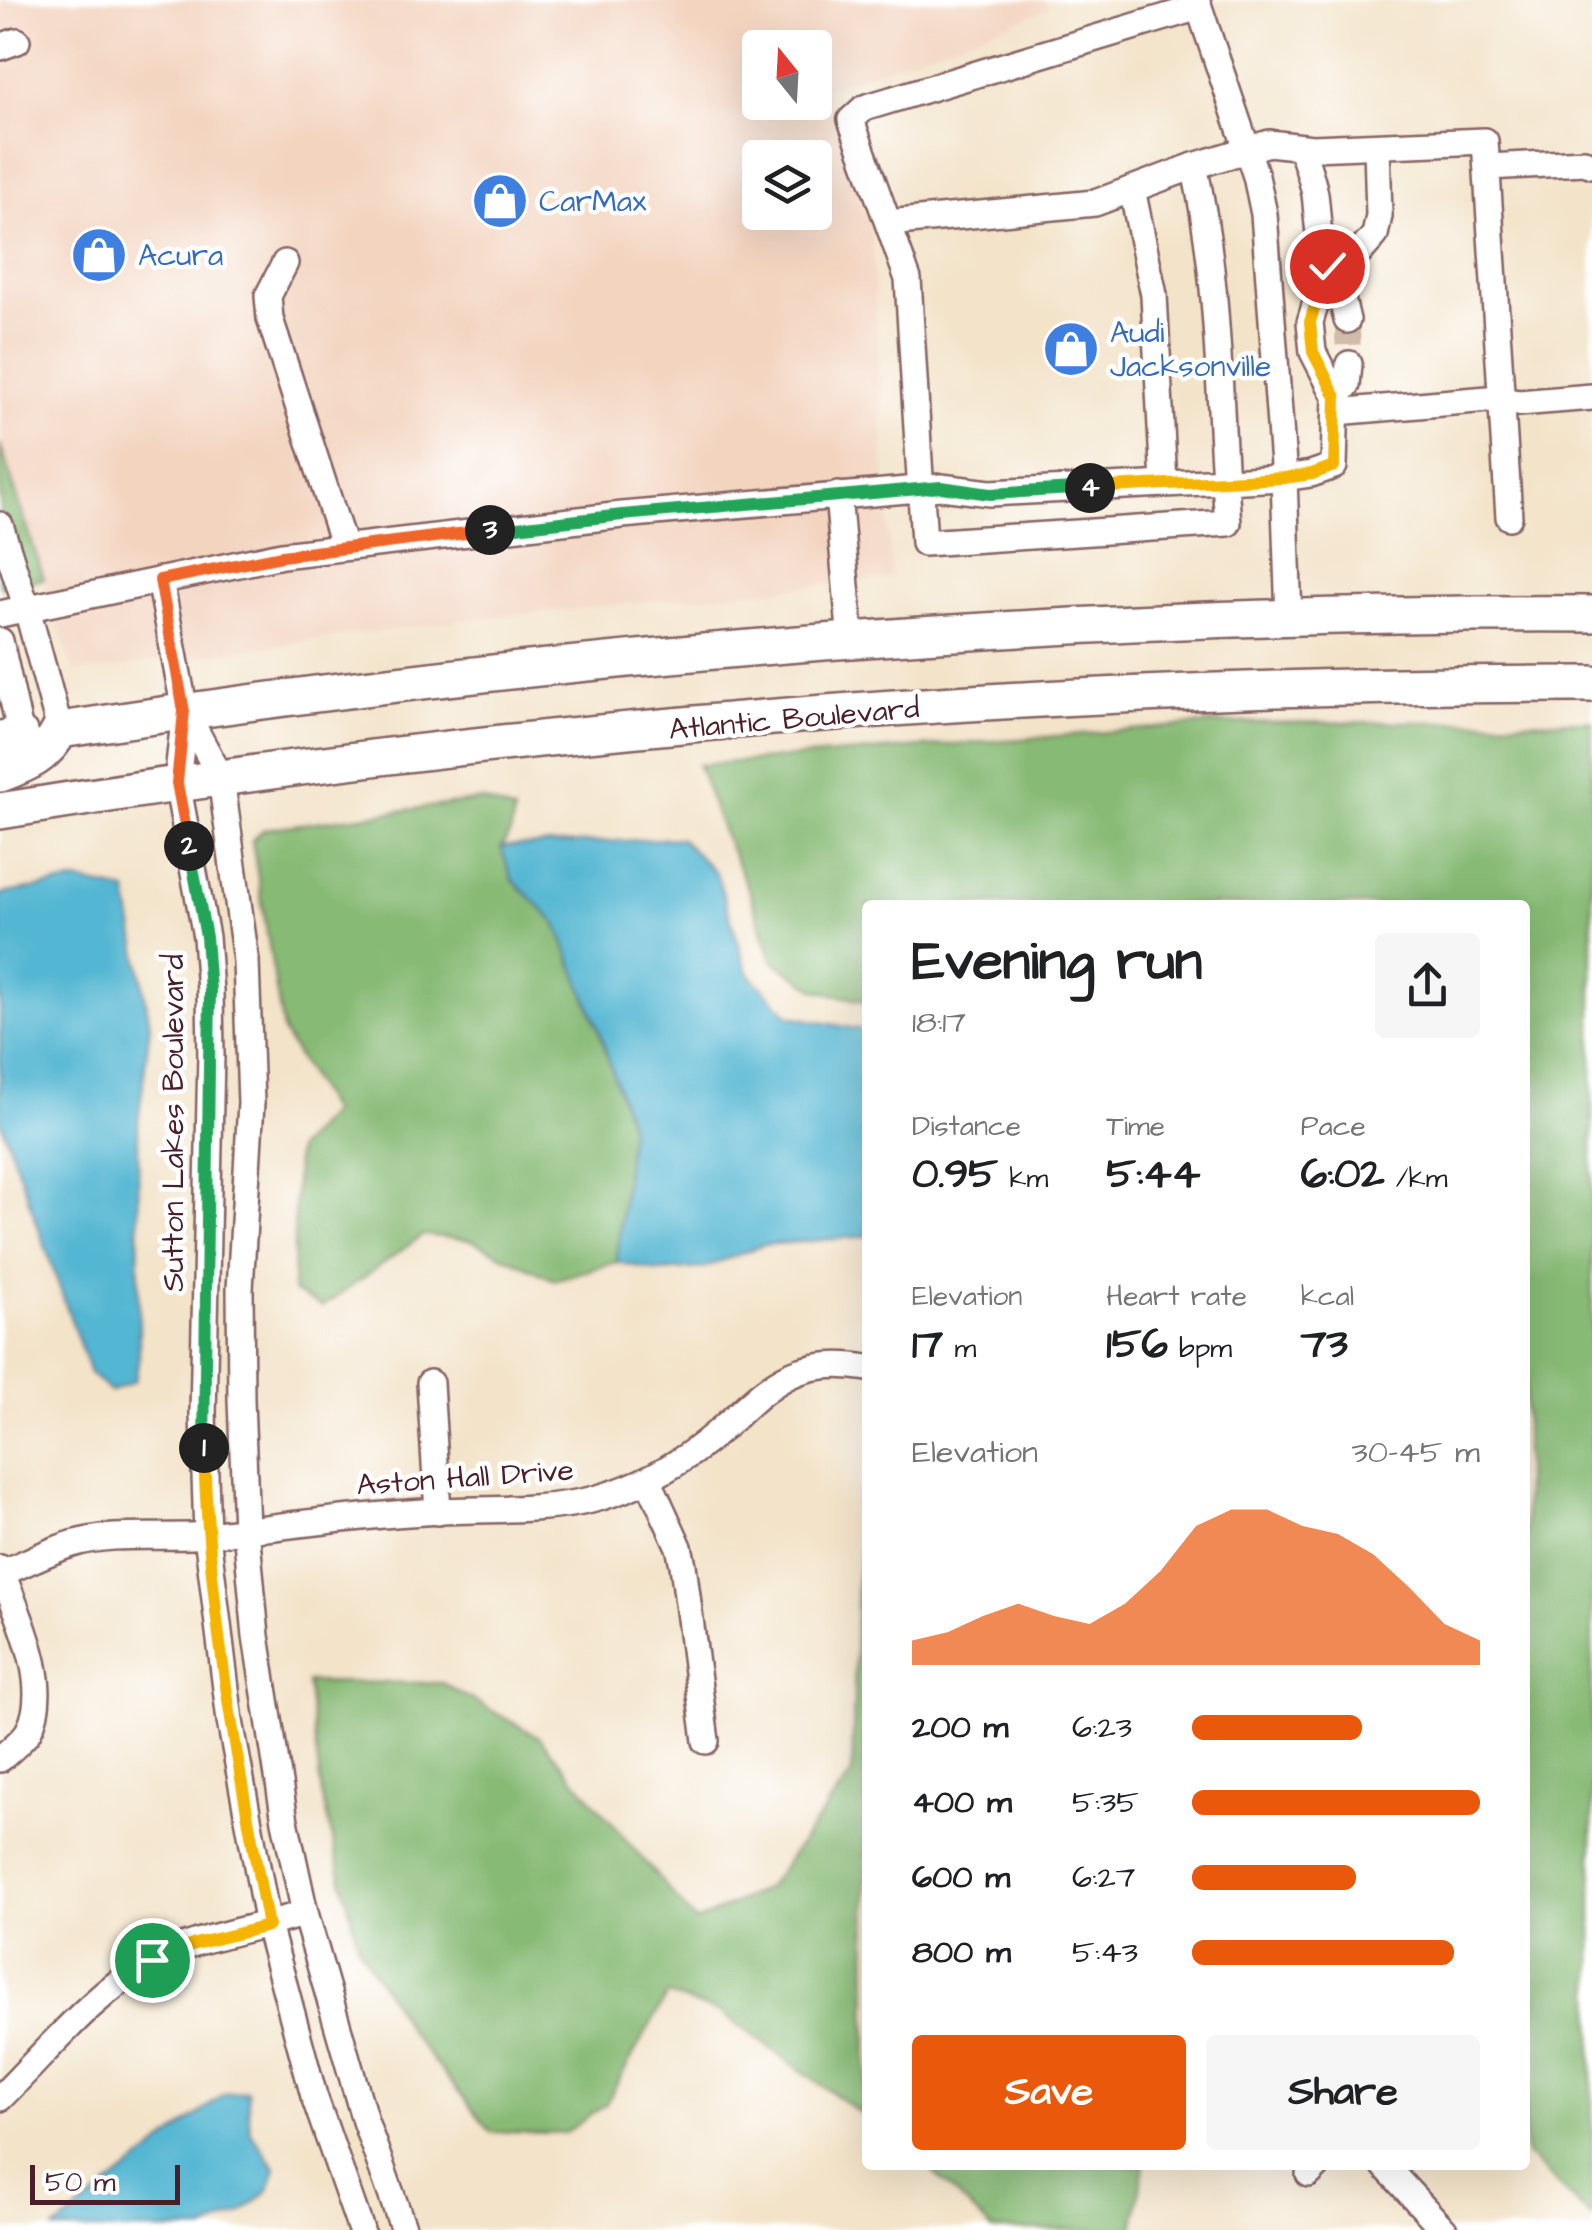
<!DOCTYPE html>
<meta charset="utf-8">
<style>
body{margin:0;font-family:"Architects Daughter",sans-serif;background:#f6f6f6;color:#202124;height:100vh;display:flex;flex-direction:column;font-size:38px;white-space:nowrap}
*{box-sizing:border-box;margin:0}
p{font-size:32px;color:#757577}
.icon{flex:none;width:55px;height:55px;fill:none;stroke:currentColor;stroke-width:2;stroke-linecap:round;stroke-linejoin:round}
.map{position:relative;flex:1;overflow:hidden}
.details{position:absolute;left:862px;top:900px;width:668px;height:1270px;display:flex;flex-direction:column;background:#fff;border-radius:10px;box-shadow:0 10px 40px #0002}
.details>*{flex:none}
.needle{width:65px;rotate:342deg}
.buttons{position:absolute;left:742px;top:30px;display:grid;gap:20px}
.buttons a{display:grid;place-items:center;width:90px;height:90px;border-radius:10px;background:#fff;box-shadow:0 10px 40px #0002;font-size:50px}
.scale{position:absolute;left:30px;bottom:25px;width:150px;box-sizing:border-box;padding-left:10px;border:5px solid #4a1f2b;border-top:0;font-size:28px;line-height:35px;white-space:nowrap;color:#4a1f2b;-webkit-text-stroke:8px #fff;paint-order:stroke}
.pin{position:absolute;display:grid;place-items:center;width:85px;height:85px;color:#fff;margin:-42px;border:5px solid #fff;border-radius:50%;box-shadow:0 2px 10px #0007}
.km{position:absolute;width:50px;height:50px;margin:-25px;border-radius:50%;background:#222;color:#fff;font-size:28px;line-height:50px;text-align:center}
.round{display:grid;place-items:center;flex:none;width:105px;height:105px;border-radius:10px;background:#f6f6f6}
.headline{display:flex;align-items:center;justify-content:space-between;height:170px;padding:0 50px}
h1{font-size:55px;font-weight:700;line-height:75px}
.metrics{display:grid;grid-template-columns:repeat(3,1fr);gap:15px;height:170px;padding:10px 50px}
.metrics div{display:grid;align-content:center}
.metrics b{font-size:42px;font-weight:700}
.metrics small{font-size:28px;font-weight:400}
.metrics p{font-size:28px}
.chart{height:280px;padding:20px 50px}
.chart p{display:flex;justify-content:space-between}
.chart svg{width:100%;height:180px;margin-top:10px;fill:#ea580c;opacity:.7}
.primary-button{display:flex;gap:20px;margin-top:auto;padding:20px 50px}
.primary-button a{flex:1;height:115px;border-radius:10px;background:#ea580c;color:#fff;font-size:40px;font-weight:700;line-height:115px;text-align:center}
.primary-button a+a{background:#f6f6f6;color:#202124}
ul{padding:0 50px;list-style:none;font-size:32px}
li{display:grid;grid-template-columns:160px 120px 1fr;align-items:center;height:75px}
li i{height:25px;border-radius:12px;background:#ea580c}
.map>svg:first-child{display:block}
.built{fill:#f3d4bf;fill-rule:evenodd}
.forest{fill:#87ba74;stroke:#686c50;stroke-width:2.5}
.water{fill:#53b6d2;stroke:#4e6a7e;stroke-width:2.5}
.lines{fill:none;stroke-linecap:round;stroke-linejoin:round}
.minor-tunnel{stroke:#d1bca9;stroke-width:25;stroke-dasharray:25 12;stroke-linecap:butt}
.minor-casing{stroke:#856462;stroke-width:30}
.highway-casing{stroke:#856462;stroke-width:40}
.minor{stroke:#fff;stroke-width:25}
.highway{stroke:#fff;stroke-width:35}
.split-1-casing{stroke:#fff;stroke-width:20}
.split-2-casing{stroke:#fff;stroke-width:20}
.split-3-casing{stroke:#fff;stroke-width:20}
.split-4-casing{stroke:#fff;stroke-width:20}
.split-5-casing{stroke:#fff;stroke-width:20}
.split-1{stroke:#f5b400;stroke-width:12}
.split-2{stroke:#22a559;stroke-width:12}
.split-3{stroke:#f0652b;stroke-width:12}
.split-4{stroke:#22a559;stroke-width:12}
.split-5{stroke:#f5b400;stroke-width:12}
.labels{text-anchor:middle;stroke-width:9;stroke-linejoin:round;paint-order:stroke}
.shop-label{font-size:30px;fill:#366cbe;stroke:#fff;text-anchor:start}
.street-label{font-size:30px;fill:#4a1f2b;stroke:#fff}
</style>
<div class="map">
<svg width="1592" height="2230" viewBox="0 0 1592 2230">
<rect width="100%" height="100%" fill="#fff"/>
<filter id="ink" filterUnits="userSpaceOnUse"><feTurbulence type="fractalNoise" baseFrequency=".01" numOctaves="2"/><feDisplacementMap in="SourceGraphic" scale="20" xChannelSelector="R" yChannelSelector="G"/><feConvolveMatrix kernelMatrix="1 2 1 2 8 2 1 2 1" color-interpolation-filters="sRGB"/></filter>
<filter id="wash" filterUnits="userSpaceOnUse"><feTurbulence type="fractalNoise" baseFrequency=".0048" numOctaves="4" result="noise"/><feDisplacementMap in="SourceGraphic" scale="40" xChannelSelector="R" yChannelSelector="G"/><feGaussianBlur stdDeviation="2.25" result="paint"/><feColorMatrix in="noise" values="0 0 0 0 0 0 0 0 0 0 0 0 0 0 0 0 0 1.4 0 .05"/><feComposite in="paint" operator="in"/></filter>
<g filter="url(#wash)">
<rect width="100%" height="100%" fill="#f3e3c9"/>
<!-- built -->
<path class="built" d="M0,0H1046L1048,9L826,89L871,228L891,578L463,620L74,673L0,444ZM760,48H815V102H760ZM760,158H815V212H760Z"/>
<!-- forest -->
<g class="forest">
<polygon points="0,444 44,579 0,587"/>
<polygon points="1592,721 1592,2218 1525,2153 1525,905 868,905 867,1002 816,990 772,960 750,893 722,830 698,765 1217,723"/>
<polygon points="482,800 514,812 511,831 502,847 512,879 557,924 599,1030 630,1126 617,1262 554,1280 471,1240 423,1235 322,1307 293,1291 296,1150 331,1112 283,1032 252,840 264,829"/>
<polygon points="865,1516 867,2118 722,2013 667,1995 605,2105 565,2133 491,2132 411,2034 358,1945 322,1796 307,1682 442,1683 539,1737 696,1922 767,1888 852,1774 857,1582"/>
<polygon points="927,2165 1144,2165 1133,2230 992,2230"/>
</g>
<!-- water -->
<g class="water">
<polygon points="680,838 716,873 748,973 790,1016 867,1031 867,1236 763,1245 703,1268 658,1271 617,1262 630,1126 599,1030 557,924 512,879 501,847"/>
<polygon points="78,881 127,891 150,1025 138,1123 139,1356 135,1381 110,1392 90,1373 0,1119 0,894"/>
<polygon points="247,2091 250,2131 276,2169 269,2190 241,2214 204,2230 54,2230 224,2094"/>
</g>
</g>
<g filter="url(#ink)">
<g class="lines">
<!-- minor-tunnel -->
<polyline class="minor-tunnel" points="1347,320 1349,364"/>
<!-- minor casing -->
<g class="minor-casing">
<g id="minor">
<polyline points="0,47 17,41"/>
<path d="M1301,147C1306,162 1312,178 1315,194C1319,224 1316,253 1337,278L1375,235L1379,216L1377,146"/>
<polyline points="1194,166 1269,143 1312,148 1485,141 1509,517"/>
<polyline points="1487,167 1584,162 1592,165"/>
<polyline points="1132,189 1154,295 1164,484"/>
<polyline points="285,263 268,296 270,319 344,547"/>
<polyline points="1336,397 1347,385 1349,364"/>
<polyline points="1336,412 1488,399 1519,403 1592,397"/>
<polyline points="838,495 851,642"/>
<polyline points="0,525 27,609 60,730"/>
<polyline points="160,580 185,711 177,783 206,937 210,991 211,1056 203,1414 207,1535 230,1721 268,1925 314,2096 361,2230"/>
<path d="M0,614L282,555L622,515L941,487L990,493L1284,478L1264,214L1256,176L1199,7L864,108L851,120L908,279L924,543L1228,523C1218,405 1221,283 1194,166L1095,203L888,223"/>
<polyline points="1289,618 1284,478 1311,474 1334,466 1336,397 1313,352 1310,322 1317,299 1337,278 1347,320"/>
<polyline points="0,641 21,736"/>
<polyline points="185,711 221,778 246,961 251,1103 240,1289 241,1400 246,1529 256,1636 285,1821 305,1913 365,2121 404,2230"/>
<polyline points="430,1383 438,1512"/>
<polyline points="648,1479 679,1547 683,1565 706,1741"/>
<path d="M0,1568C17,1613 54,1686 28,1732C21,1742 9,1751 0,1759"/>
<path d="M2,1573C25,1564 48,1551 72,1544C114,1531 164,1539 207,1535C285,1526 362,1515 441,1511C488,1509 546,1511 591,1500C625,1491 658,1476 687,1456C755,1411 773,1351 868,1368"/>
<path d="M0,2098C47,2052 92,1994 150,1962C196,1936 255,1930 305,1913"/>
<polyline points="1384,2165 1444,2230"/>
<polyline points="1309,2174 1318,2165"/>
</g>
</g>
<!-- highway casing -->
<g class="highway-casing">
<g id="highway">
<polyline points="0,739 21,736"/>
<path d="M0,774C27,764 47,756 60,730C561,653 1085,611 1592,614"/>
<path d="M0,811C525,726 1060,684 1592,684"/>
</g>
</g>
<!-- minor -->
<use href="#minor" class="minor"/>
<!-- highway -->
<use href="#highway" class="highway"/>
</g>
</g>
<g class="lines" filter="url(#ink)">
<!-- split-1 casing -->
<g class="split-1-casing">
<path id="split-1" d="M152,1960L195,1944L268,1926C238,1767 208,1610 204,1448"/>
</g>
<!-- split-2 casing -->
<g class="split-2-casing">
<polyline id="split-2" points="189,846 206,937 210,991 204,1448"/>
</g>
<!-- split-3 casing -->
<g class="split-3-casing">
<polyline id="split-3" points="189,846 177,783 184,711 160,580 282,556 490,530"/>
</g>
<!-- split-4 casing -->
<g class="split-4-casing">
<polyline id="split-4" points="490,530 622,515 941,487 990,494 1090,488"/>
</g>
<!-- split-5 casing -->
<g class="split-5-casing">
<polyline id="split-5" points="1090,488 1284,478 1312,474 1334,466 1336,397 1313,352 1310,322 1317,299 1337,278 1327,266"/>
</g>
<!-- split-1 -->
<use href="#split-1" class="split-1"/>
<!-- split-2 -->
<use href="#split-2" class="split-2"/>
<!-- split-3 -->
<use href="#split-3" class="split-3"/>
<!-- split-4 -->
<use href="#split-4" class="split-4"/>
<!-- split-5 -->
<use href="#split-5" class="split-5"/>
</g>
<!-- icons -->
<defs>
<g id="shop-disc" transform="scale(2.875)"><circle r="9.5" fill="#3f7fe0" stroke="#fff"/><path d="M-5-2.5h2.3a2.7 3.5 0 0 1 5.4 0H5L5.5 6h-11ZM-1.5-2.5h3a1.5 2.3 0 0 0-3 0Z" fill="#fff"/></g>
</defs>
<g fill-rule="evenodd">
<use href="#shop-disc" x="500" y="201"/>
<use href="#shop-disc" x="99" y="255"/>
<use href="#shop-disc" x="1071" y="349"/>
</g>
<g class="labels">
<!-- shop labels -->
<g class="shop-label">
<text x="539" y="211">CarMax</text>
<text x="138" y="265">Acura</text>
<text x="1110" y="342">Audi<tspan x="1110" dy="34">Jacksonville</tspan></text>
</g>
<!-- street labels -->
<g class="street-label">
<text transform="translate(794 718) rotate(-5)" y="10">Atlantic Boulevard</text>
<text transform="translate(173 1123) rotate(-90)" y="10">Sutton Lakes Boulevard</text>
<text transform="translate(465 1477) rotate(-4)" y="10">Aston Hall Drive</text>
</g>
</g>
</svg>
<div class="buttons">
<a><svg class="needle" viewBox="-14 -14 28 28"><path d="M0-13l5 13h-10z" fill="#e53935"/><path d="M0 13l5-13h-10z" fill="#757577"/></svg></a>
<a><svg class="icon" aria-label="layers" viewBox="0 0 24 24"><path d="M12 4l9 5-9 5-9-5zM3 14l9 5 9-5"/></svg></a>
</div>
<div class="scale">50 m</div>
<div class="pin" style="left:152px;top:1960px;background:#1e9e55"><svg class="icon" aria-label="arrive" viewBox="0 0 24 24"><path d="M6 21V4h12l-3 4 3 4H6"/></svg></div>
<div class="pin" style="left:1327px;top:266px;background:#d93025"><svg class="icon" aria-label="check" viewBox="0 0 24 24"><path d="M5 12l5 5 9-10"/></svg></div>
<b class="km" style="left:204px;top:1448px">1</b>
<b class="km" style="left:189px;top:846px">2</b>
<b class="km" style="left:490px;top:530px">3</b>
<b class="km" style="left:1090px;top:488px">4</b>
<section class="details">
<div class="headline"><div><h1>Evening run</h1><p>18:17</p></div><a class="round"><svg class="icon" aria-label="share" viewBox="0 0 24 24"><path d="M12 15V3M7 8l5-5 5 5M5 13v7h14v-7"/></svg></a></div>
<div class="metrics">
<div><p>Distance</p><b>0.95<small> km</small></b></div>
<div><p>Time</p><b>5:44</b></div>
<div><p>Pace</p><b>6:02<small> /km</small></b></div>
</div>
<div class="metrics">
<div><p>Elevation</p><b>17<small> m</small></b></div>
<div><p>Heart rate</p><b>156<small> bpm</small></b></div>
<div><p>kcal</p><b>73</b></div>
</div>
<div class="chart"><p><span>Elevation</span>30–45 m</p>
<svg viewBox="0 0 160 44" preserveAspectRatio="none"><path d="M0 44V38L10 36L20 32L30 29L40 32L50 34L60 29L70 21L80 10L90 6L100 6L110 10L120 12L130 17L140 25L150 34L160 38V44z"/></svg>
</div>
<ul>
<li><b>200 m</b>6:23<i style="width:59%"></i></li>
<li><b>400 m</b>5:35<i style="width:100%"></i></li>
<li><b>600 m</b>6:27<i style="width:57%"></i></li>
<li><b>800 m</b>5:43<i style="width:91%"></i></li>
</ul>
<div class="primary-button"><a>Save</a><a>Share</a></div>
</section>
</div>
